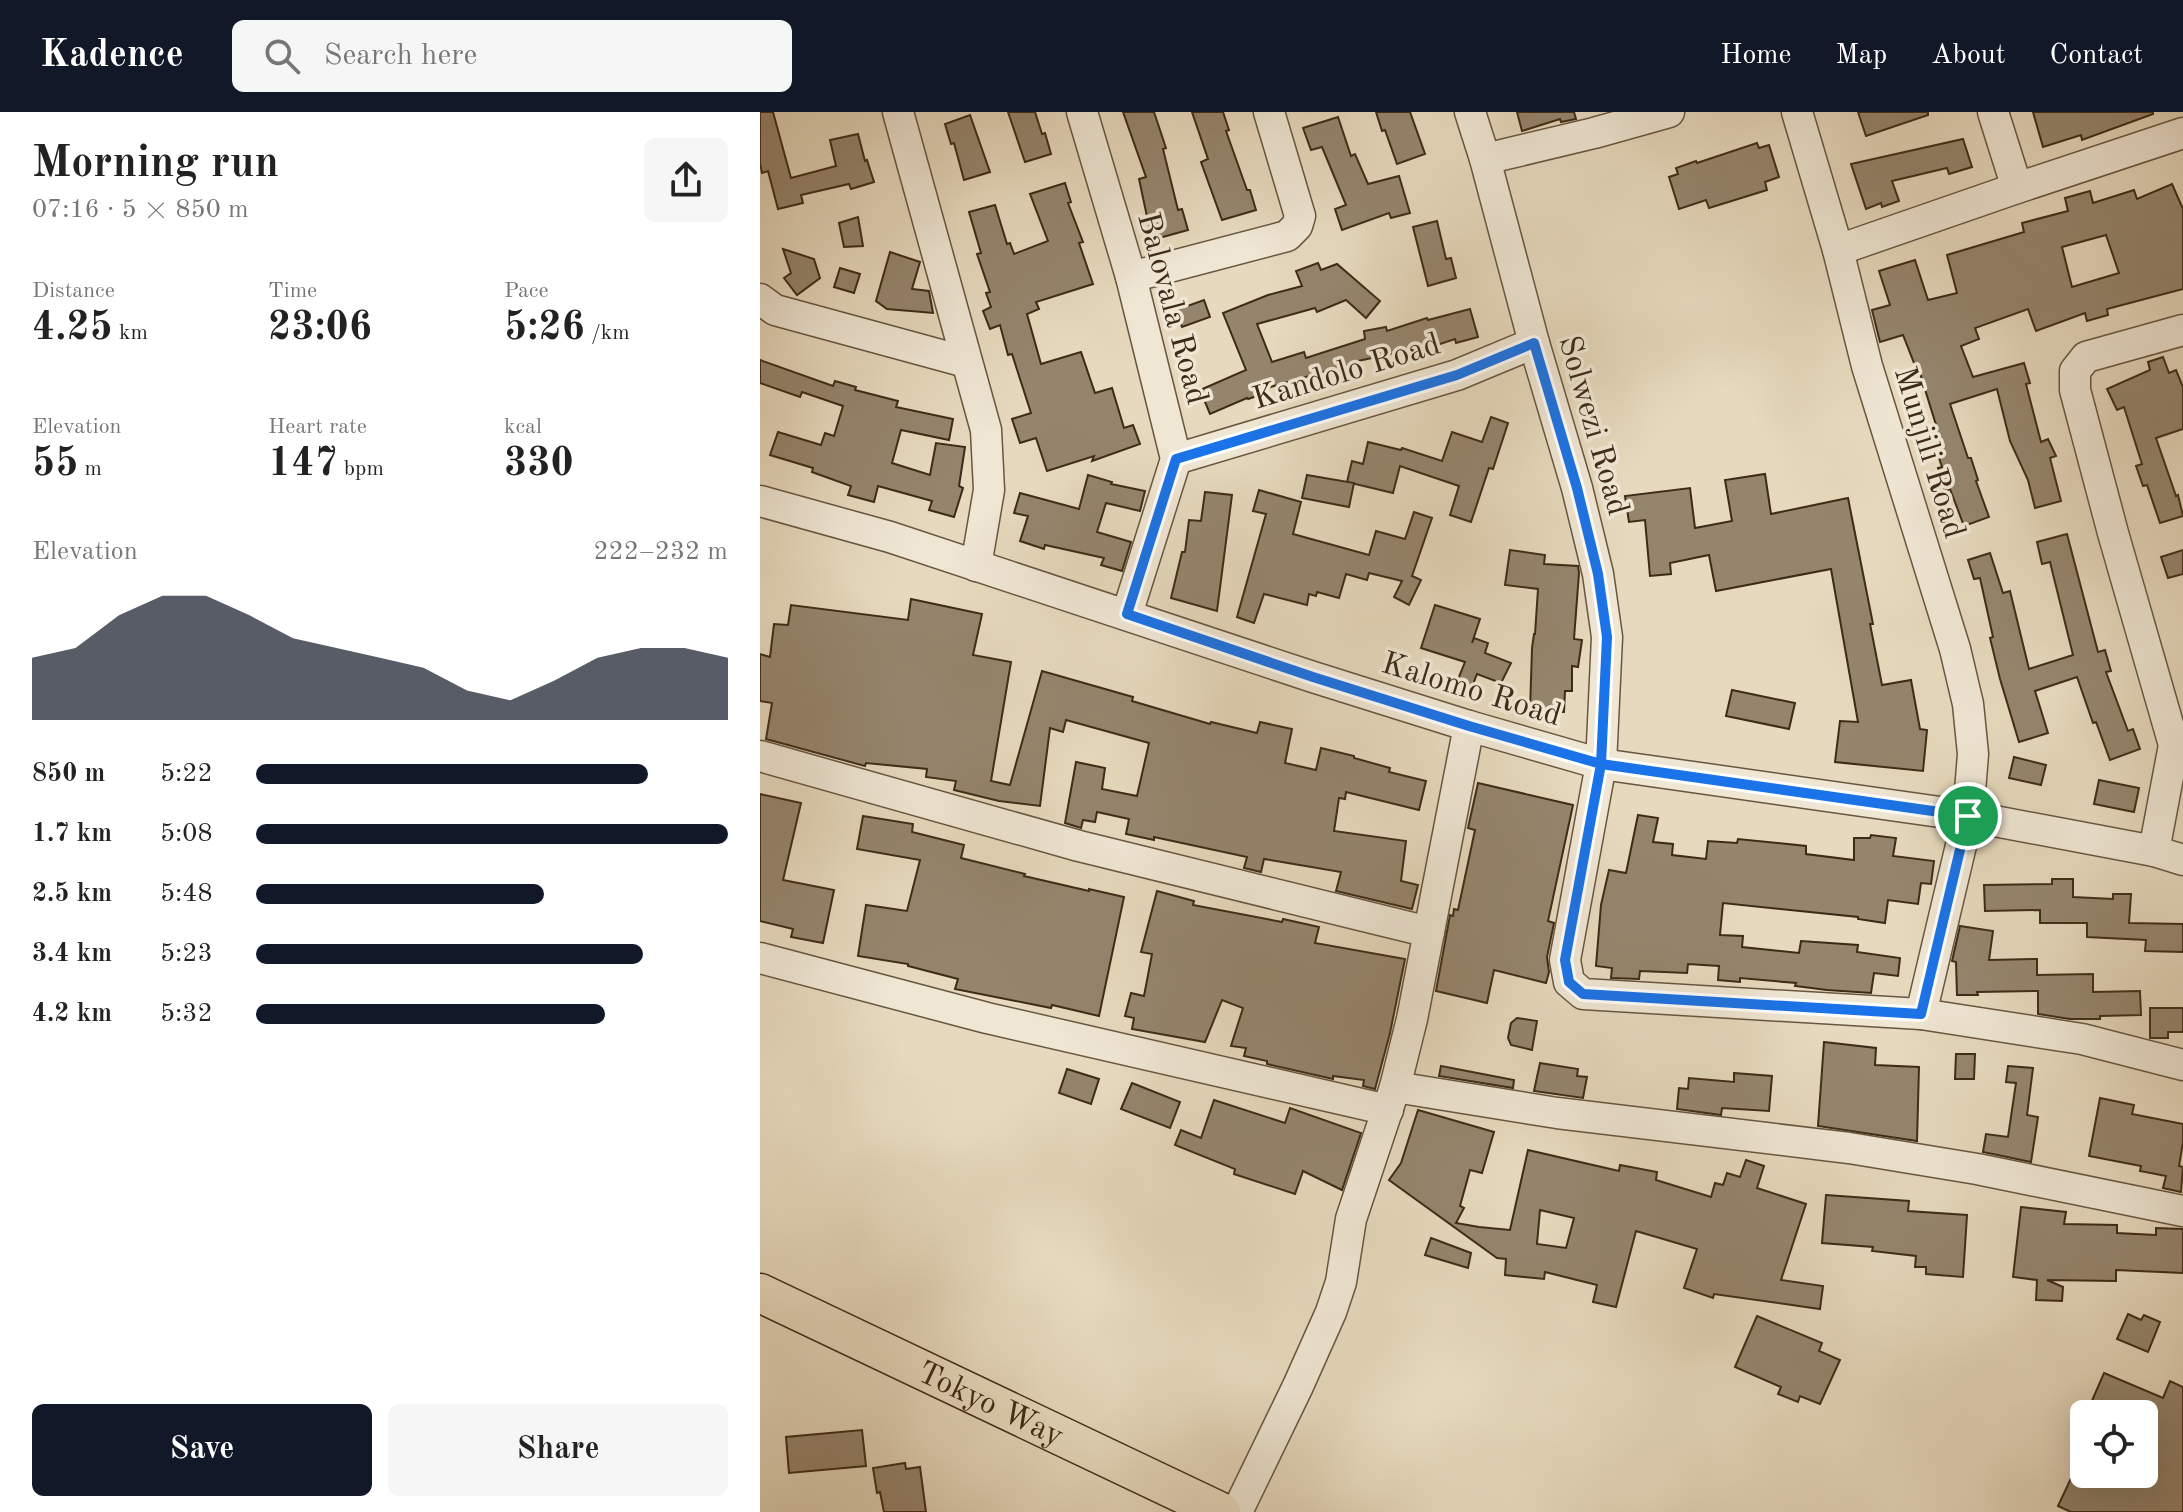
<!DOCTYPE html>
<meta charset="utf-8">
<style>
body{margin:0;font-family:"Old Standard TT",serif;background:#f6f6f6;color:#222;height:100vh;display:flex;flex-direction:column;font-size:30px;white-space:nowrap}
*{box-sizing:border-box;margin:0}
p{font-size:26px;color:#767676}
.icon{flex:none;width:44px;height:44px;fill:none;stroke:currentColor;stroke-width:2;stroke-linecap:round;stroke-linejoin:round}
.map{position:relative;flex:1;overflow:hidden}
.side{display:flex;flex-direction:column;background:#fff;width:760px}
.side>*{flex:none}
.tools{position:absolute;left:1310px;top:1288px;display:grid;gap:16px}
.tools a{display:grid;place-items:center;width:88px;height:88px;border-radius:12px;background:#fff;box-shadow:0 8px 32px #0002;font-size:40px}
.pin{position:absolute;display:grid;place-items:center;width:68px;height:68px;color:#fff;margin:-34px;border:4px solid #fff;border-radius:50%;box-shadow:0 2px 8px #0007}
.round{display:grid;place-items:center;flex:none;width:84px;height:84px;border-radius:12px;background:#f6f6f6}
.headline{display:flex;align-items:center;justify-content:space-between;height:136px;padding:0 32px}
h1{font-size:44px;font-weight:800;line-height:60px}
.metrics{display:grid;grid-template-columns:repeat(3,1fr);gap:12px;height:136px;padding:8px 32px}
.metrics div{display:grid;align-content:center}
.metrics b{font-size:40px;font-weight:800}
.metrics small{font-size:22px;font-weight:400}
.metrics p{font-size:22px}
.chart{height:224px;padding:16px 32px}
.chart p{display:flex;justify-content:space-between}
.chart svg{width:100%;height:144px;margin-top:8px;fill:#111827;opacity:.7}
.cta{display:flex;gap:16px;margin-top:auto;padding:16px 32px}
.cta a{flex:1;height:92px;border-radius:12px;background:#111827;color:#fff;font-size:32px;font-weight:800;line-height:92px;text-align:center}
.cta a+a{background:#f6f6f6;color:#222}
ul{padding:0 32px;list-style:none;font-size:26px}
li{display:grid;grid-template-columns:128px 96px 1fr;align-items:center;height:60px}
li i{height:20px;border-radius:10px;background:#111827}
header{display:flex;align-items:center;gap:48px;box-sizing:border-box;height:112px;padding:0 40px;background:#111827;color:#fff}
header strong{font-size:38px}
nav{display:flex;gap:44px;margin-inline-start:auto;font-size:28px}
.search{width:560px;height:72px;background:#f6f6f6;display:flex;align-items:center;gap:20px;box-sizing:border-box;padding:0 28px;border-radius:12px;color:#767676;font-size:30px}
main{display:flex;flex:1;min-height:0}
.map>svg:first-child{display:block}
.building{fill:#95856d;stroke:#3e2b17;stroke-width:2;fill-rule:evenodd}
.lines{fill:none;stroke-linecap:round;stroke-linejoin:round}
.minor-casing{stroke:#685640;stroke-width:33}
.major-casing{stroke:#3e2b17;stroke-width:41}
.minor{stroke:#efe6d4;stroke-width:30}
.major{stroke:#e6d9bd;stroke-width:38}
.route-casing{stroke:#fff;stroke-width:16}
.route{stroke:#1a73e8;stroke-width:10}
.labels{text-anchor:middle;stroke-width:7;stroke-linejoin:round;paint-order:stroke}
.street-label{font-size:32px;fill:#3e2b17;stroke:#efe6d4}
</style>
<header>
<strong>Kadence</strong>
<div class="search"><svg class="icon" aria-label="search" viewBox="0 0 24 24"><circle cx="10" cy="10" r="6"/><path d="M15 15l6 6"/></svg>Search here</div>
<nav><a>Home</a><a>Map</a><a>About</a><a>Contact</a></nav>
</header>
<main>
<section class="side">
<div class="headline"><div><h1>Morning run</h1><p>07:16 · 5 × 850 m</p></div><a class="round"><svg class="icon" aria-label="share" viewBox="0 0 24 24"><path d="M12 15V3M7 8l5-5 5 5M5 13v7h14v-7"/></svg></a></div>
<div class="metrics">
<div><p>Distance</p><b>4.25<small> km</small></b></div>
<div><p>Time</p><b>23:06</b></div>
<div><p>Pace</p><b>5:26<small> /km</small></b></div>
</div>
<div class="metrics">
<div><p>Elevation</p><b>55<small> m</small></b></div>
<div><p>Heart rate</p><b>147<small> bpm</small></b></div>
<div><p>kcal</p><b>330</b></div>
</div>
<div class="chart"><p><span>Elevation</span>222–232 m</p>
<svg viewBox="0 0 160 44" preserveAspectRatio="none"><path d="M0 44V25L10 22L20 12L30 6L40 6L50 12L60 19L70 22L80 25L90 28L100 35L110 38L120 32L130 25L140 22L150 22L160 25V44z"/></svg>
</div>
<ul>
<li><b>850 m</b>5:22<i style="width:83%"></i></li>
<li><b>1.7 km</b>5:08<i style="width:100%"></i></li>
<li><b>2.5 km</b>5:48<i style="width:61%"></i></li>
<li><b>3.4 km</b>5:23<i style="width:82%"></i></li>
<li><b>4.2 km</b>5:32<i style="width:74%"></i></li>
</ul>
<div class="cta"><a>Save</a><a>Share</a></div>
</section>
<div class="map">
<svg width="1423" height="1400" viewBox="0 0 1423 1400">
<rect width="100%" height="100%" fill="#e6d9bd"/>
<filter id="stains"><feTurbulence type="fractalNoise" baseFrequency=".0025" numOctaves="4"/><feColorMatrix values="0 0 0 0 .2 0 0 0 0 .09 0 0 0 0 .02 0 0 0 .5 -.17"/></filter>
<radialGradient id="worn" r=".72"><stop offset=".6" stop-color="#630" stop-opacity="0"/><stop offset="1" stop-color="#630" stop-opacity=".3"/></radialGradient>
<!-- building -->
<g class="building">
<polygon points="0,0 13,0 31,66 76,54 70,28 98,22 105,49 107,48 114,70 91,77 89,72 41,83 43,91 18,97 8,59 2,61 0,51"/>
<polygon points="248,0 275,0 282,22 285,21 291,42 265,50"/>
<polygon points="363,0 394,0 406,36 403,37 418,98 422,97 428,118 392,128 379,67 386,65"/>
<polygon points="432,0 463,0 469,18 466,19 487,78 490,78 496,98 462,108 441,50 448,47"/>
<polygon points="616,0 650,0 665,42 637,52 625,18 622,19"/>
<polygon points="757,0 814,0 816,7 801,10 800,7 762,19"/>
<polygon points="1098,0 1168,0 1168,3 1106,24"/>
<polygon points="1273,0 1393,0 1393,2 1322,28 1321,23 1283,35"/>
<polygon points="210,3 230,60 204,68 194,31 191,32 185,12"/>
<polygon points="578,5 591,44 595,42 608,72 639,64 650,101 631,106 629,101 582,118 575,97 586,93 562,35 551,38 543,16"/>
<polygon points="1203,27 1212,55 1189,62 1187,56 1132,69 1139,89 1122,95 1121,91 1106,97 1091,52"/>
<polygon points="997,31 999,36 1009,33 1019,65 1005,70 1007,78 949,96 946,88 919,97 909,65 918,62 916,56 936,49 937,51"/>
<polygon points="305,71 311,90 308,91 323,130 319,131 333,172 276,190 279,197 267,202 281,252 321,240 335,281 352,276 364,316 373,313 380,332 332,349 334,344 287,359 276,326 260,331 252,307 271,301 252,242 248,243 240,213 230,217 223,199 231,195 226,181 230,180 217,142 221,141 209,100 235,93 247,132 250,131 254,142 288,129 270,82"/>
<path d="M1412,72L1423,97V177L1347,197L1348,203L1327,209L1325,201L1276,219L1268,197L1215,216L1219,227L1201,234L1213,265L1264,251L1270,271L1266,272L1281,330L1288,327L1296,344L1290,346L1301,389L1275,396L1268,368L1250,329L1237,277L1190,292L1208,346H1211L1218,368L1216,369L1229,405L1204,414L1190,377L1185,379L1178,356L1182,355L1170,319L1177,316L1158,255L1156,256L1143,223L1120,230L1112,198L1130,193L1119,159L1155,148L1168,188L1197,181L1187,143L1264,120L1262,111L1308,99L1305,86L1330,79L1333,91L1374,78L1377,87ZM1346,123L1359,161L1312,175L1302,135Z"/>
<polygon points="98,105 103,134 84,135 79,111"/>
<polygon points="677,109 686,147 691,146 696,166 668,174 653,115"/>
<polygon points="23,137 54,147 60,166 37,183 24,166 31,161"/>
<polygon points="130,140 160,150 152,177 169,179 173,201 127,197 116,189"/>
<polygon points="558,151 561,158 577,152 620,189 606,206 586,188 557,200 555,196 497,212 512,250 544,240 546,246 605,227 604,219 626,215 627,219 667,206 668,208 710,197 718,225 696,231 695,227 656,240 655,237 593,250 595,256 572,264 570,258 504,277 506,281 488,287 487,286 450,302 440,278 486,258 463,201 508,183 542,174 536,159"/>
<polygon points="80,156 100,162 94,181 74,175"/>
<polygon points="444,188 450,205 422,215 416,198"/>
<polygon points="1403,245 1409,261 1416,258 1423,275 1423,317 1396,326 1416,384 1418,383 1423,404 1400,411 1387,373 1383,374 1376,354 1382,352 1364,295 1357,298 1347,277 1390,258 1388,250"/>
<polygon points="0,248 73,274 75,269 96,275 95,278 138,289 136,295 193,307 189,328 141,318 132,351 170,363 176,331 205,335 199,374 203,376 194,405 169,398 172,389 118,374 114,390 88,383 91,374 52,360 53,356 10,343 18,320 61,333 65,321 74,324 83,294 42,280 40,285 0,271"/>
<polygon points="731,305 748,311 733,357 729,356 711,410 690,403 699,374 640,354 633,381 587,370 592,349 603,352 608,330 641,338 642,336 682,349 692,320 722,330"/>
<polygon points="1005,362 1011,402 1088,386 1113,512 1110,512 1122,573 1151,568 1160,617 1167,618 1163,659 1075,650 1080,609 1098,610 1071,457 956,479 949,443 910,451 911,462 890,464 885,408 869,410 865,384 930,376 935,416 972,409 965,368"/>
<polygon points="328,363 352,370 351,372 385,379 380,399 346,391 337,420 371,430 362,459 341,453 344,446 285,433 284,437 260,429 268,404 254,401 260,381 319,397"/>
<polygon points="547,363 594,371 589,395 542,386"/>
<polygon points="499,378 541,390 533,422 609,443 616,419 645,427 654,400 672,406 652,464 661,468 649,493 634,485 642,469 609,461 607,468 586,462 579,486 557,480 556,484 549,482 547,493 504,482 494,511 477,505 506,402 493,399"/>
<polygon points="445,380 472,383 457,499 411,486 422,440 425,440 429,408 441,409"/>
<polygon points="1307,422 1338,540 1345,538 1351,559 1346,560 1368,619 1373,617 1380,637 1350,648 1336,610 1333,611 1317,565 1275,579 1288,621 1259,630 1240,567 1230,526 1233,525 1220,466 1214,467 1208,448 1230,441 1243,481 1250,479 1269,557 1313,543 1290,450 1282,452 1277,430"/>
<polygon points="750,438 785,443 784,452 818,454 819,461 814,527 822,528 818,555 812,554 812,579 805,579 804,600 770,599 772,536 774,522 775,522 778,477 745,473"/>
<polygon points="1423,438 1423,462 1408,466 1401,445"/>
<polygon points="151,487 222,502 213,543 251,550 231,669 250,673 282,559 373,585 372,589 450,612 451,610 497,621 500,610 532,617 525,651 556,658 561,636 594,644 594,646 630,656 629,660 666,669 659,698 586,680 585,687 579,686 574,719 646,729 641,769 658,773 652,797 576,779 581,760 504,747 501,760 484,756 487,745 394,725 394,728 366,722 369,707 337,700 335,710 323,708 321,716 305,711 316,650 345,656 342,677 377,684 389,631 306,608 303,620 290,616 280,694 239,689 194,678 196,669 166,665 167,657 106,651 105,654 6,627 12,591 0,589 0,542 10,545 14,512 28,513 31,493 148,508"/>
<polygon points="675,493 720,507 712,531 714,526 728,531 725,541 751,551 741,571 717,562 710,580 695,575 705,550 661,536"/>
<polygon points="972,578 1035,591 1029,617 966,604"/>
<polygon points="1254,645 1286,653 1281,673 1249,666"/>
<polygon points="1339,668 1379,676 1374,700 1334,692"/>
<polygon points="718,671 813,693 788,809 794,811 787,845 789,860 786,871 734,858 727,891 676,879 690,803 693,804 694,797 698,798 715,718 708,716"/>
<polygon points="0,682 41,691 23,768 74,778 63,831 31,825 33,817 0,809"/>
<polygon points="878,703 898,706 893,730 913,732 912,743 946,747 948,729 977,731 978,727 1046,734 1046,742 1094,748 1094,726 1110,726 1111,723 1136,726 1133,744 1174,749 1171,772 1161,771 1158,792 1128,788 1125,811 1098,807 1098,805 963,791 960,823 983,824 982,835 1039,841 1041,829 1098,833 1097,840 1140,846 1138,864 1114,861 1111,881 1067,878 1035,874 1036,871 980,866 980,870 958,868 959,854 928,852 927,861 880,859 879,867 851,866 852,856 836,854 841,793 849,758 866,761"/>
<polygon points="103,704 153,712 152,720 204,733 201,746 265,762 264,764 329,779 329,777 364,785 339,904 292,893 291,896 195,877 198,867 148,854 148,852 98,844 106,793 147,799 160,748 97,737"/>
<polygon points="1292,767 1313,767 1313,785 1353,787 1353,782 1371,782 1369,811 1423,812 1423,840 1385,839 1386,828 1327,825 1327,811 1280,811 1280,798 1225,799 1224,773 1292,772"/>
<polygon points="397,779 434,789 433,793 522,810 523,807 559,815 555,831 645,847 630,921 615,977 603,974 604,968 573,964 573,967 507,952 507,949 484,944 486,936 471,934 483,896 462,888 445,930 372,917 374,906 365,904 371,881 384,884 392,842 381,840"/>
<polygon points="1200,814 1233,819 1229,848 1277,847 1277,863 1333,862 1333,880 1380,879 1381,903 1340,904 1340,907 1310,907 1278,902 1278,879 1217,880 1218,883 1197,883 1196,850 1192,849"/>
<polygon points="1390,896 1423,896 1423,920 1408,920 1408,926 1390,926"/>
<polygon points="757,906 777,909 772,938 751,933 748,926 751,911"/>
<polygon points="1064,930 1116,936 1115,953 1159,955 1157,1029 1058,1014"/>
<polygon points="1196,942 1215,942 1214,967 1195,967"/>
<polygon points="780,951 818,957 817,964 827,965 823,986 774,979"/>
<polygon points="681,954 754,968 753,976 679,964"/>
<polygon points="1248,954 1273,956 1267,1003 1278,1005 1271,1050 1223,1040 1226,1022 1248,1025 1256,971 1246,970"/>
<polygon points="307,957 339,967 331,992 299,981"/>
<polygon points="974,961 1012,964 1009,999 962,996 961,1003 917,997 919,976 928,977 929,966 974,970"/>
<polygon points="372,971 420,990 410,1016 361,997"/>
<polygon points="1340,986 1374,993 1372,1002 1423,1012 1423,1030 1419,1054 1423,1055 1421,1080 1403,1076 1406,1064 1380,1059 1381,1054 1329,1044"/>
<polygon points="454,988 525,1011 530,996 601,1021 582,1078 543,1059 535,1082 474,1062 475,1057 415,1033 421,1018 441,1026"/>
<path d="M658,998L734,1020L722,1061L710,1058L700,1094L704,1096L696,1111L719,1115L750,1118L768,1038L859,1059L860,1053L897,1060L896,1068L951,1085L955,1071L963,1073L967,1061L980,1065L986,1048L1004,1054L997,1076L1046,1092L1021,1168L1063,1174L1060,1197L954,1182L953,1186L924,1176L937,1137L876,1119L856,1195L833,1190L837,1173L785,1160L784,1167L745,1163L746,1147L737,1146L629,1068L641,1051ZM780,1098L814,1106L806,1136L777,1132Z"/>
<polygon points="1066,1083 1149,1089 1148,1099 1207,1103 1203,1165 1166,1162 1166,1155 1155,1155 1156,1144 1112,1139 1113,1135 1062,1131"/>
<polygon points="1261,1095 1306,1100 1304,1112 1357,1113 1357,1121 1396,1123 1396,1116 1423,1117 1423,1161 1356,1158 1356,1169 1287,1168 1303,1175 1302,1189 1276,1188 1277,1168 1253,1165"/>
<polygon points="671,1126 711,1141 708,1156 665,1143"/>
<polygon points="1368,1202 1381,1208 1384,1203 1400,1210 1388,1240 1357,1227"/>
<polygon points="997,1204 1062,1231 1059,1239 1080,1248 1060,1292 1040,1284 1038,1290 1018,1282 1021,1275 975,1255"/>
<polygon points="1344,1261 1403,1286 1410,1269 1423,1275 1423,1400 1311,1400 1298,1394 1313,1362 1384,1362 1384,1326 1395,1302 1358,1302 1331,1291"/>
<polygon points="102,1318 106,1354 29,1361 26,1325"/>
<polygon points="145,1351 146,1357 160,1355 166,1400 124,1400 120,1380 117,1381 113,1356"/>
</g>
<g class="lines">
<!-- minor casing -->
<g class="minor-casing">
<g id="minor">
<polyline points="138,0 226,318 229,378 216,454"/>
<polyline points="322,0 371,165 416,347 367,502"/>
<polyline points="710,0 725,47 774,231 817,376 838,462 847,525 841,652 805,848 809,870 823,882 1161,902 1322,927 1423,953"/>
<polyline points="1037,0 1078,138 1107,254 1195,537 1208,592 1213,642 1208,704 1161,902"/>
<polyline points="1233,0 1257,76"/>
<polyline points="725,47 834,21 909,0"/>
<polyline points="1078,138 1257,76 1423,21"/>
<polyline points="371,165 527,124 537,114 540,104 509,0"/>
<polyline points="0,187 15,198 206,250"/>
<polyline points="416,347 697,263 774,231"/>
<polyline points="0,389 130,425 553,565 709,614 841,652 1208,704 1394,739 1423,748"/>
<polyline points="0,644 319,734 669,820"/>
<polyline points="1394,739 1414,633 1353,421 1315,278 1315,259 1326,245 1423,218"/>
<polyline points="0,846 227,906 628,998"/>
<polyline points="635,975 797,1001 1089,1036 1217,1057 1423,1099"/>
<polyline points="477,1400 538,1274 571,1200 581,1170 591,1107 635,975 652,907 709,614"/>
</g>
</g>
<!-- major casing -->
<g class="major-casing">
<g id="major">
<path id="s1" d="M0,1181L461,1400"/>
</g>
</g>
<!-- minor -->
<use href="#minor" class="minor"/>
<!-- major -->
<use href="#major" class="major"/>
</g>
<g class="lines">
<!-- route casing -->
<g class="route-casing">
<polyline id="route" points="1208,704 841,652 709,614 553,565 367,502 416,347 697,263 774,231 817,376 838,462 847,525 841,652 805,848 809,870 823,882 1161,902 1208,704"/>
</g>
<!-- route -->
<use href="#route" class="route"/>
</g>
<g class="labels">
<!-- street labels -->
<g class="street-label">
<text transform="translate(414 196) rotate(75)" y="11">Balovala Road</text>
<text transform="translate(586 258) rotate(-17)" y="11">Kandolo Road</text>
<text transform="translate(835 313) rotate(74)" y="11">Solwezi Road</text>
<text transform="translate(1171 340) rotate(73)" y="11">Munjili Road</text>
<text transform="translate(712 576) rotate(17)" y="11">Kalomo Road</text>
<text dy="11" stroke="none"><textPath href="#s1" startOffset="256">Tokyo Way</textPath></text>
</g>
</g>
<rect width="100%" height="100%" filter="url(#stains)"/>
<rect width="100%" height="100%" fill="url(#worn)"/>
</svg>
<div class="tools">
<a><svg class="icon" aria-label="locate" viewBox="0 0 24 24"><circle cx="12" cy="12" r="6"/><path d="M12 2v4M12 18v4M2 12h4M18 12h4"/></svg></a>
</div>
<div class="pin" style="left:1208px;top:704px;background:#1e9e55"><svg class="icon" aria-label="arrive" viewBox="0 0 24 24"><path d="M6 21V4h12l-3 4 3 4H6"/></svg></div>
</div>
</main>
